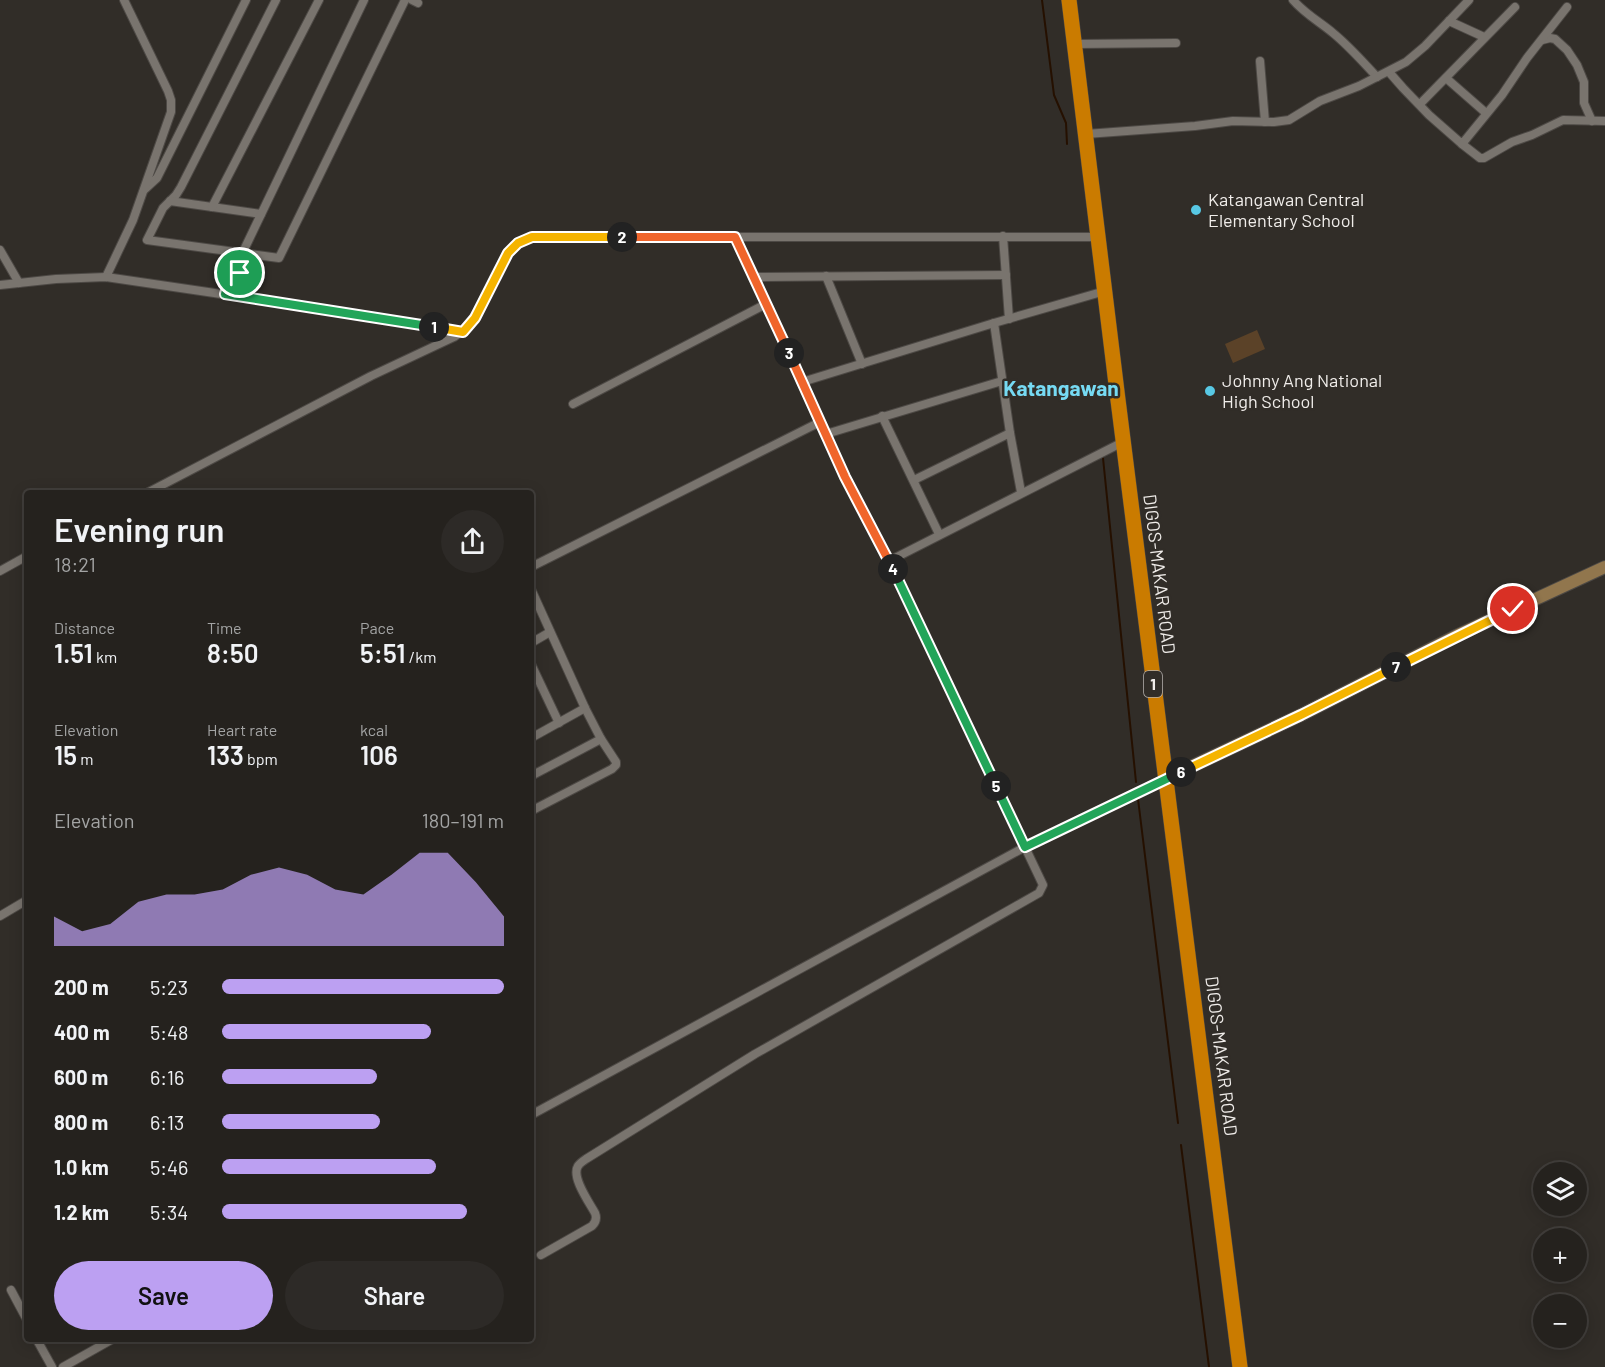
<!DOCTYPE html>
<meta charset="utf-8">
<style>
body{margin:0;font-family:Barlow,sans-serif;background:#2d2a27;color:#f1f3f6;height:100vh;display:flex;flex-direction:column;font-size:22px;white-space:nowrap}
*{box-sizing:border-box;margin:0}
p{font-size:20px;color:#a3a4a4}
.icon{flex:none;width:33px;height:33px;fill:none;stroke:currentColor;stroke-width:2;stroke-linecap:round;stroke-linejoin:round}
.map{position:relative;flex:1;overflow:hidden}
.sheet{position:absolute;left:24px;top:490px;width:510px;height:852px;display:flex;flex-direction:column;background:#25221e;border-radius:6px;box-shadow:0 3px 15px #0003,0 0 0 2px #423f3c}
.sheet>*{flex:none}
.controls{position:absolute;left:1533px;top:1162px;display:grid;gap:12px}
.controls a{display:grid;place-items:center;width:54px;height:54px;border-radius:50%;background:#25221e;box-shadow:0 3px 15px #0003,0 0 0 2px #423f3c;font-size:30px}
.pin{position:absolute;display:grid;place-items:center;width:51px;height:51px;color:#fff;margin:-26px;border:3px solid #fff;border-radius:50%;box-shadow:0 2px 6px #0007}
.km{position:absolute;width:30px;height:30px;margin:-15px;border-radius:50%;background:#222;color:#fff;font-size:16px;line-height:30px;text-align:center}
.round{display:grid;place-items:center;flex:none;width:63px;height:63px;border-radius:32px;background:#2d2a27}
.headline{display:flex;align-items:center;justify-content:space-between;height:102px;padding:0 30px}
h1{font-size:33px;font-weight:600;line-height:45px}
.metrics{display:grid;grid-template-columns:repeat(3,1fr);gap:9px;height:102px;padding:6px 30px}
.metrics div{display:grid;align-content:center}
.metrics b{font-size:26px;font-weight:600}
.metrics small{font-size:16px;font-weight:400}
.metrics p{font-size:16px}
.chart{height:168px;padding:12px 30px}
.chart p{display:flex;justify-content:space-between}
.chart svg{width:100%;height:108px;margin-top:6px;fill:#bca0f2;opacity:.7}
.action{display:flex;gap:12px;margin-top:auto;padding:12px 30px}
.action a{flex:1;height:69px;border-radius:36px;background:#bca0f2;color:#111;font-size:24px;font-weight:600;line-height:69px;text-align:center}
.action a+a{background:#2d2a27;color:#f1f3f6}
ul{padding:0 30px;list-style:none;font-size:20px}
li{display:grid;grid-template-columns:96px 72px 1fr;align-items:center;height:45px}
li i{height:15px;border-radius:8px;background:#bca0f2}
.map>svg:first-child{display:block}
.green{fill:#5b4228}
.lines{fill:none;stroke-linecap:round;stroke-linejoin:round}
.stream{stroke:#251000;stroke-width:2}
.street-casing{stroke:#4d4945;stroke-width:10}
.secondary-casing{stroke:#4d4945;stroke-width:14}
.highway-casing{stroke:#4d4945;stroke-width:16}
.street{stroke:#79746e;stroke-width:8}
.secondary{stroke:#91764d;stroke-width:12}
.highway{stroke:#ca7b00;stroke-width:15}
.split-1-casing{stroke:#fff;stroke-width:12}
.split-2-casing{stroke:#fff;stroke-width:12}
.split-3-casing{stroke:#fff;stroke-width:12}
.split-4-casing{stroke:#fff;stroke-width:12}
.split-5-casing{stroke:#fff;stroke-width:12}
.split-6-casing{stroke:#fff;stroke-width:12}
.split-7-casing{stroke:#fff;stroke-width:12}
.split-8-casing{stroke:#fff;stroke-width:12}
.split-1{stroke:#22a559;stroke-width:8}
.split-2{stroke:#f5b400;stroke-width:8}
.split-3{stroke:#f0652b;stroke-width:8}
.split-4{stroke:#f0652b;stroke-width:8}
.split-5{stroke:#22a559;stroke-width:8}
.split-6{stroke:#22a559;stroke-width:8}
.split-7{stroke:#f5b400;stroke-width:8}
.split-8{stroke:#f5b400;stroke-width:8}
.poi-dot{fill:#58c8e4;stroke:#312d28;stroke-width:2}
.labels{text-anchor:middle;stroke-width:5;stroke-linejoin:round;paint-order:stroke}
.shield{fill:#312d28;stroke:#b7b3b0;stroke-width:1.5}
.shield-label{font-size:16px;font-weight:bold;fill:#f0edea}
.poi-label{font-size:18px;fill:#f0edea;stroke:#312d28;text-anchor:start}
.street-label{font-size:18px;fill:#f0edea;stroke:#312d28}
.quarter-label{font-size:21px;font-weight:bold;fill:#76daf3;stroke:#312d28}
</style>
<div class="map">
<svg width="1605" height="1367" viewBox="0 0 1605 1367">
<rect width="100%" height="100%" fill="#312d28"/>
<!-- green -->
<polygon class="green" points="1257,330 1265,349 1233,363 1225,344"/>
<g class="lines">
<!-- stream -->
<g class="stream">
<polyline points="1042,0 1054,95 1066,123 1067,144"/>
<polyline points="1103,458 1136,782"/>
<polyline points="1138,799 1178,1123"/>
<polyline points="1181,1145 1209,1367"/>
</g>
<!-- street casing -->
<g class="street-casing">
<g id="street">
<polyline points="276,0 181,187 176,195 163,208 147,240 279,258 405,0"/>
<polyline points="412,0 418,3"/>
<path d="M1293,0C1305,14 1320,22 1333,33C1349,46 1363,62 1377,77"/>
<polyline points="1449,21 1484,37"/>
<polyline points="1542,40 1550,38 1555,39 1567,50 1577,65 1584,82 1584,103 1592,121"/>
<polyline points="1075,44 1176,43"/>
<polyline points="1260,61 1265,122"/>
<polyline points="1389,72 1403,88 1429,115 1462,144 1502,95 1527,58 1567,7"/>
<polyline points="1446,78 1486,113"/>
<polyline points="1420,104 1515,7"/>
<polyline points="1086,134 1195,126 1233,121 1274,122 1289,120 1320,101 1359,86 1406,62 1425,46 1469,0"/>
<polyline points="1462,144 1480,158 1484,158 1512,142 1532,135 1563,120 1605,121"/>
<polyline points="145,189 157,178 246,0"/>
<polyline points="170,201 261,214"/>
<polyline points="212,207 319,0"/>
<polyline points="1003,236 1009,319"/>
<polyline points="0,250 19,283"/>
<polyline points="826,276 862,364"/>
<polyline points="106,277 133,220 171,112 171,100 168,91 124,0"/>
<polyline points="753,277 1006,275"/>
<polyline points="230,279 240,273 245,262 242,254 364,0"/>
<polyline points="0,285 56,279 106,277 309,307 463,332"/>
<polyline points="225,294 230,279 228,269 233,258 241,254"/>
<polyline points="994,323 1010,433 1021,492"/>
<polyline points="802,382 994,323 1105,291"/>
<polyline points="573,404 766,304"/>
<polyline points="882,416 939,534"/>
<polyline points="826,434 1002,381"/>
<polyline points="914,480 1010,433"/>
<path d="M145,494L371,376L454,337C492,313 489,252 532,237H1099"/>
<polyline points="889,561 1123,442"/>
<polyline points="531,567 820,422"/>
<polyline points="0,571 27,556"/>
<polyline points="531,589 585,708 601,739 616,762 616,765 612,769 531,811"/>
<polyline points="531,643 550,632"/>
<polyline points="531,664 559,723"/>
<polyline points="531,738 585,708"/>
<polyline points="531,776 601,739"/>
<polyline points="0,916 27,900"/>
<polyline points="531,1115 1025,847 1165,779"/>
<path d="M541,1255L592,1226C596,1222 597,1218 595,1213C589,1202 571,1177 578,1166C580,1163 583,1161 586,1159L755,1054L1039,893L1043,885L889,561L845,477L735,237"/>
<polyline points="11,1290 27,1320"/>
<polyline points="37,1340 52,1367"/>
<polyline points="63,1367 111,1340"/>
</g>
</g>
<!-- secondary casing -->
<g class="secondary-casing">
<polyline id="secondary" points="1165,779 1301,715 1458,635 1605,567"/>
</g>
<!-- highway casing -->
<g class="highway-casing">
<polyline id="highway" points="1069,0 1118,400 1240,1367"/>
</g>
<!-- street -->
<use href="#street" class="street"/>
<!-- secondary -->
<use href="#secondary" class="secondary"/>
<!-- highway -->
<use href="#highway" class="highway"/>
</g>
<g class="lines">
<!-- split-1 casing -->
<g class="split-1-casing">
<polyline id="split-1" points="240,273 230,279 225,294 434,327"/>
</g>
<!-- split-2 casing -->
<g class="split-2-casing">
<polyline id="split-2" points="434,327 463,332 475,318 508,253 518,243 532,237 622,237"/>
</g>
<!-- split-3 casing -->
<g class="split-3-casing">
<polyline id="split-3" points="622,237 735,237 789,353"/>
</g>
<!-- split-4 casing -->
<g class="split-4-casing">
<polyline id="split-4" points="789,353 845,477 893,569"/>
</g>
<!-- split-5 casing -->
<g class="split-5-casing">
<polyline id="split-5" points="893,569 996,786"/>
</g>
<!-- split-6 casing -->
<g class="split-6-casing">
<polyline id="split-6" points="996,786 1025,847 1181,772"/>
</g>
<!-- split-7 casing -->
<g class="split-7-casing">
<polyline id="split-7" points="1181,772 1301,715 1396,667"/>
</g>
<!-- split-8 casing -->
<g class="split-8-casing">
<polyline id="split-8" points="1396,667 1513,609"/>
</g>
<!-- split-1 -->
<use href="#split-1" class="split-1"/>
<!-- split-2 -->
<use href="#split-2" class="split-2"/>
<!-- split-3 -->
<use href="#split-3" class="split-3"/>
<!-- split-4 -->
<use href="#split-4" class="split-4"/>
<!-- split-5 -->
<use href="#split-5" class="split-5"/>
<!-- split-6 -->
<use href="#split-6" class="split-6"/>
<!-- split-7 -->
<use href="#split-7" class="split-7"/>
<!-- split-8 -->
<use href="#split-8" class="split-8"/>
</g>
<!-- markers -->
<g class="poi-dot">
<circle cx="1196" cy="210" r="6"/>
<circle cx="1210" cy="391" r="6"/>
</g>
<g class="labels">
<!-- shield labels -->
<rect class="shield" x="1144" y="671" width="18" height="26" rx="4.5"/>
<g class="shield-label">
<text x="1153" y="690">1</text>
</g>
<!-- poi labels -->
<g class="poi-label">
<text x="1208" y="206">Katangawan Central<tspan x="1208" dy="21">Elementary School</tspan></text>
<text x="1222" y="387">Johnny Ang National<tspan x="1222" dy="21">High School</tspan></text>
</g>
<!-- street labels -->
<g class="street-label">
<text transform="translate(1159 574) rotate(83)" y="6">DIGOS-MAKAR ROAD</text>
<text transform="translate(1221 1056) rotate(83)" y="6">DIGOS-MAKAR ROAD</text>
</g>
<!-- quarter labels -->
<g class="quarter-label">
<text x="1061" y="396">Katangawan</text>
</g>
</g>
</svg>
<div class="controls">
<a><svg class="icon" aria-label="layers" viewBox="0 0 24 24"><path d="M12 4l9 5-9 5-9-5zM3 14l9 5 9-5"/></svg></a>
<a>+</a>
<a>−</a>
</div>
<div class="pin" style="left:240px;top:273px;background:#1e9e55"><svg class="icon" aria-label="arrive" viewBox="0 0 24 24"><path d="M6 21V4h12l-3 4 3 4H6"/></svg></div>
<div class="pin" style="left:1513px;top:609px;background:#d93025"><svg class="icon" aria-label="check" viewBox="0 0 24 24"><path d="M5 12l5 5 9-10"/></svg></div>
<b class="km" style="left:434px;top:327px">1</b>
<b class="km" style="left:622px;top:237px">2</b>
<b class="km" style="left:789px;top:353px">3</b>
<b class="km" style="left:893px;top:569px">4</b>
<b class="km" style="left:996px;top:786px">5</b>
<b class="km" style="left:1181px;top:772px">6</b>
<b class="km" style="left:1396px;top:667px">7</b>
<section class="sheet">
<div class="headline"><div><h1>Evening run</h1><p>18:21</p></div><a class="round"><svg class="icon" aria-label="share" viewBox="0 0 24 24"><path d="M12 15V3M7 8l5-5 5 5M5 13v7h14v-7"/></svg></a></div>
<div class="metrics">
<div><p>Distance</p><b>1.51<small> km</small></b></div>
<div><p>Time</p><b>8:50</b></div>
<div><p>Pace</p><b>5:51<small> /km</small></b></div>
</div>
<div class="metrics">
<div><p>Elevation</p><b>15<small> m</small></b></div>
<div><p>Heart rate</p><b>133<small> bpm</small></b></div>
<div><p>kcal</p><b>106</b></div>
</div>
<div class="chart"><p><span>Elevation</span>180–191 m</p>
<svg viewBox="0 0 160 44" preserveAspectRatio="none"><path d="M0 44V32L10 38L20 35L30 26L40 23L50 23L60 21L70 15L80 12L90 15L100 21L110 23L120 15L130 6L140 6L150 18L160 32V44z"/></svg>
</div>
<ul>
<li><b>200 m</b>5:23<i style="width:100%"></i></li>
<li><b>400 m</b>5:48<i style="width:74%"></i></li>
<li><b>600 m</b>6:16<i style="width:55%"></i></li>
<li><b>800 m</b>6:13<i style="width:56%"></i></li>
<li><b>1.0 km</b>5:46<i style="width:76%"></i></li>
<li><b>1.2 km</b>5:34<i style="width:87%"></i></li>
</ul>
<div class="action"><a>Save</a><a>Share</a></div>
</section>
</div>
